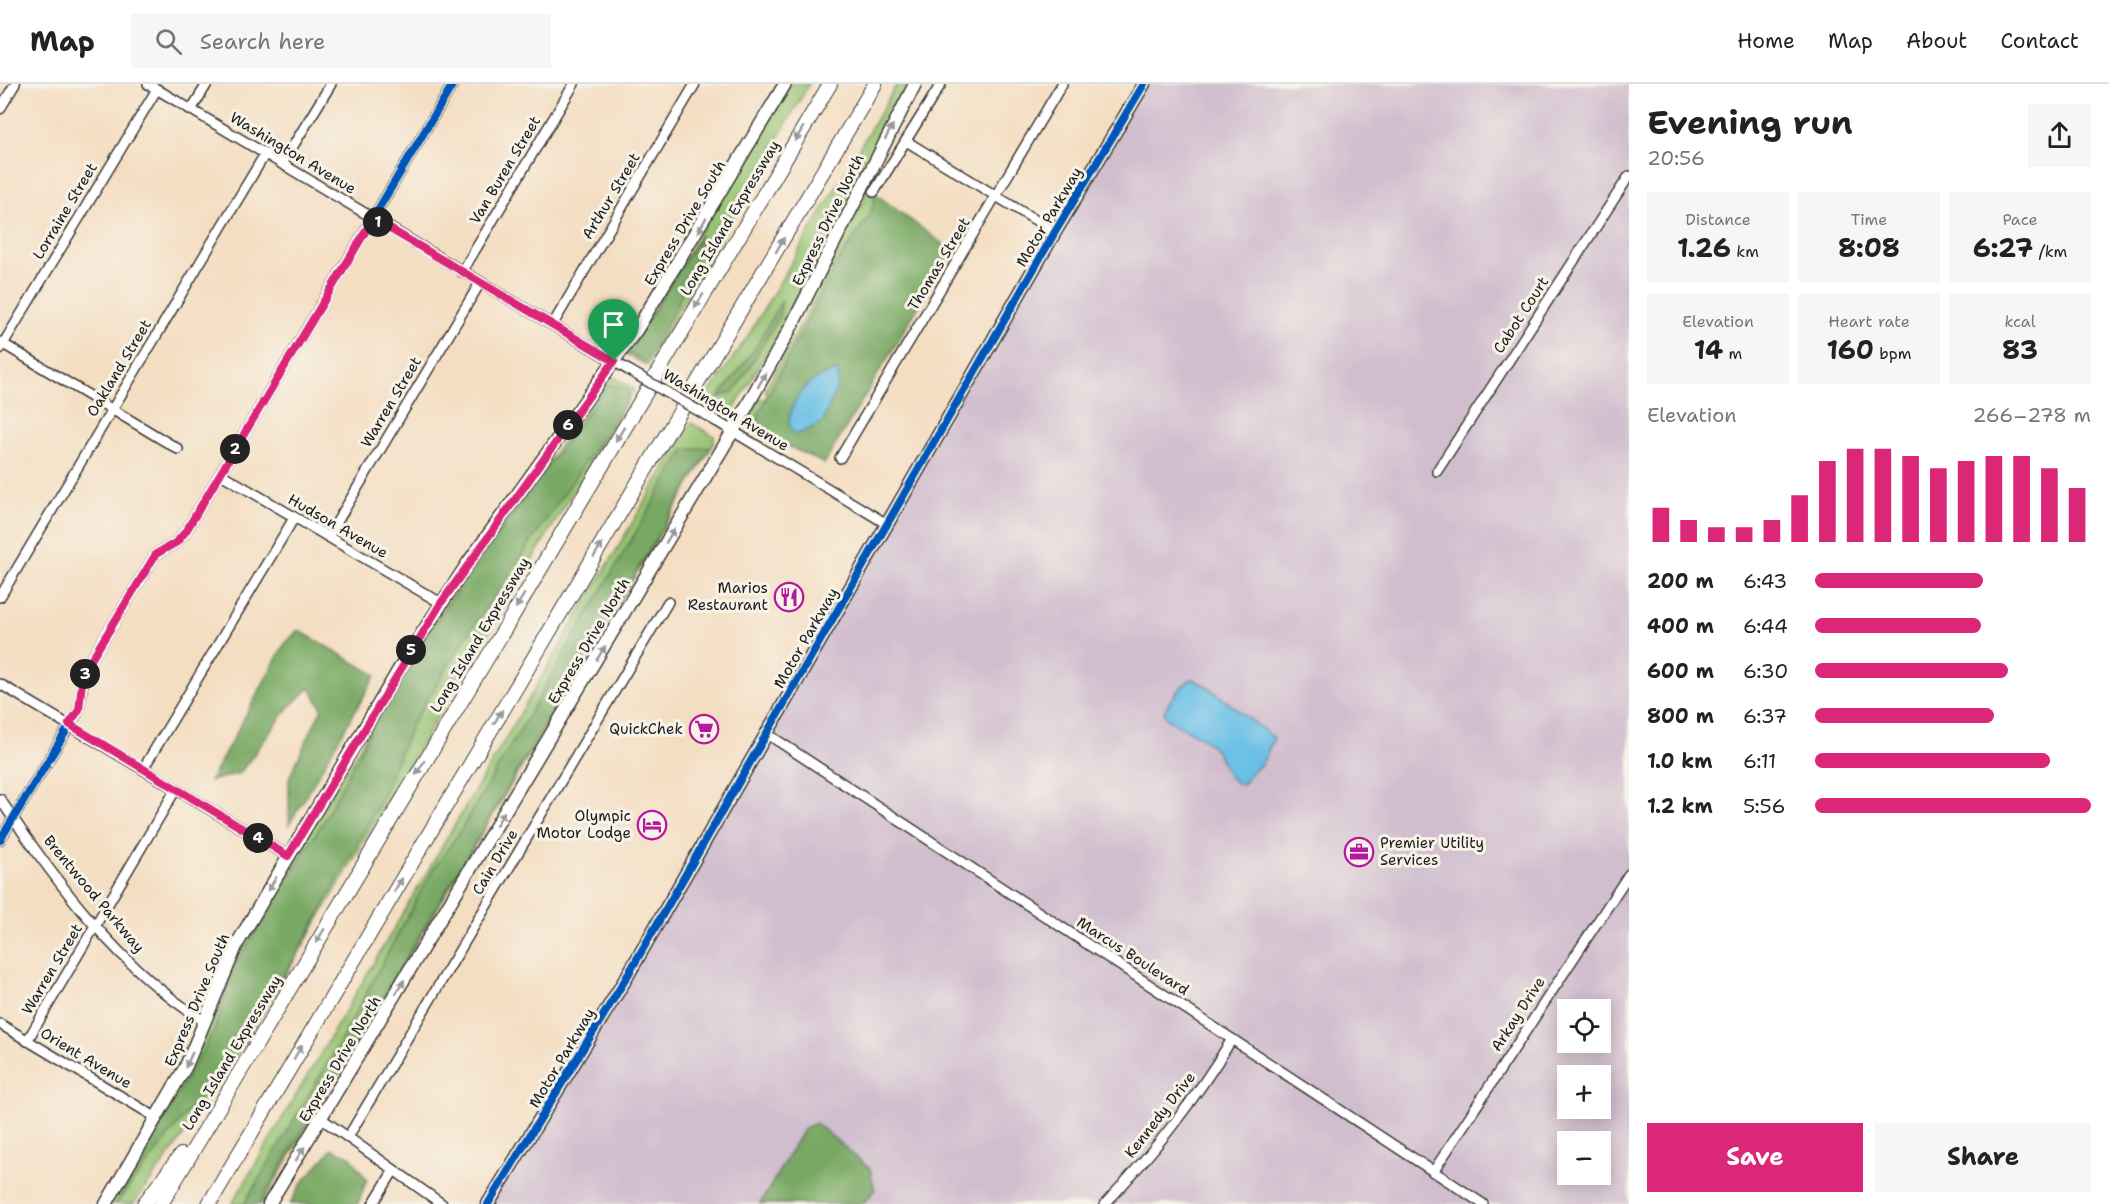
<!DOCTYPE html>
<meta charset="utf-8">
<style>
body{margin:0;font-family:"Shantell Sans",sans-serif;background:#f6f6f6;color:#222;height:100vh;display:flex;flex-direction:column;font-size:22px;white-space:nowrap}
*{box-sizing:border-box;margin:0}
p{font-size:20px;color:#767676}
.icon{flex:none;width:33px;height:33px;fill:none;stroke:currentColor;stroke-width:2;stroke-linecap:round;stroke-linejoin:round}
.map{position:relative;flex:1;overflow:hidden}
.sheet{display:flex;flex-direction:column;background:#fff;width:480px}
.sheet>*{flex:none}
.tools{position:absolute;left:1557px;top:915px;display:grid;gap:12px}
.tools a{display:grid;place-items:center;width:54px;height:54px;border-radius:0px;background:#fff;box-shadow:0 3px 15px #0003;font-size:30px}
.pin{position:absolute;display:grid;place-items:center;width:51px;height:51px;color:#fff;margin:-62px -26px;border-radius:50% 50% 50% 0;rotate:-45deg;box-shadow:0 0 6px #0007}
.pin .icon{rotate:45deg}
.km{position:absolute;width:30px;height:30px;margin:-15px;border-radius:50%;background:#222;color:#fff;font-size:16px;line-height:30px;text-align:center}
.round{display:grid;place-items:center;flex:none;width:63px;height:63px;border-radius:0px;background:#f6f6f6}
.head{display:flex;align-items:center;justify-content:space-between;height:102px;padding:0 18px}
h1{font-size:33px;font-weight:700;line-height:45px}
.stats{display:grid;grid-template-columns:repeat(3,1fr);gap:9px;height:102px;padding:6px 18px}
.stats div{display:grid;align-content:center;border-radius:0px;background:#f6f6f6;text-align:center}
.stats b{font-size:26px;font-weight:700}
.stats small{font-size:16px;font-weight:400}
.stats p{font-size:16px}
.chart{height:168px;padding:12px 18px}
.chart p{display:flex;justify-content:space-between}
.chart svg{width:100%;height:108px;margin-top:6px;stroke:#db2777;stroke-width:6}
.button{display:flex;gap:12px;margin-top:auto;padding:12px 18px}
.button a{flex:1;height:69px;border-radius:0px;background:#db2777;color:#fff;font-size:24px;font-weight:700;line-height:69px;text-align:center}
.button a+a{background:#f6f6f6;color:#222}
ul{padding:0 18px;list-style:none;font-size:20px}
li{display:grid;grid-template-columns:96px 72px 1fr;align-items:center;height:45px}
li i{height:15px;border-radius:8px;background:#db2777}
header{display:flex;align-items:center;gap:36px;box-sizing:border-box;height:84px;padding:0 30px;background:#fff;border-bottom:2px solid #e0e0e0}
header strong{font-size:28px}
nav{display:flex;gap:33px;margin-inline-start:auto;font-size:21px}
.search{width:420px;height:54px;background:#f6f6f6;display:flex;align-items:center;gap:15px;box-sizing:border-box;padding:0 21px;border-radius:0px;color:#767676;font-size:22px}
main{display:flex;flex:1;min-height:0}
.map>svg:first-child{display:block}
.industrial{fill:#d0bdce;fill-rule:evenodd}
.green{fill:#95c271;stroke:#586f46;stroke-width:1.5}
.forest{fill:#78a863;stroke:#4a6240;stroke-width:1.5}
.water{fill:#69c0e6;stroke:#426e81;stroke-width:1.5}
.lines{fill:none;stroke-linecap:round;stroke-linejoin:round}
.minor-casing{stroke:#3c3935;stroke-width:12}
.major-casing{stroke:#3c3935;stroke-width:15}
.highway-casing{stroke:#3c3935;stroke-width:16}
.minor{stroke:#fff;stroke-width:9}
.major{stroke:#fff;stroke-width:12}
.highway{stroke:#fff;stroke-width:14}
.minor-bridge-casing{stroke:#3c3935;stroke-width:12;stroke-linecap:butt}
.minor-bridge{stroke:#fff;stroke-width:9}
.cycleway-casing{stroke:#f7f3e8;stroke-width:11}
.cycleway{stroke:#0057b8;stroke-width:8}
.oneway{fill:#999}
.route-casing{stroke:#fff;stroke-width:12}
.route{stroke:#db2777;stroke-width:8}
.labels{text-anchor:middle;stroke-width:6;stroke-linejoin:round;paint-order:stroke}
.street-label{font-size:15px;fill:#1c1c1c;stroke:#f7f3e8}
.poi-label{font-size:15px;fill:#1c1c1c;stroke:#f7f3e8;text-anchor:end}
</style>
<header>
<strong>Map</strong>
<div class="search"><svg class="icon" aria-label="search" viewBox="0 0 24 24"><circle cx="10" cy="10" r="6"/><path d="M15 15l6 6"/></svg>Search here</div>
<nav><a>Home</a><a>Map</a><a>About</a><a>Contact</a></nav>
</header>
<main>
<div class="map">
<svg width="1629" height="1120" viewBox="0 0 1629 1120">
<rect width="100%" height="100%" fill="#f7f3e8"/>
<filter id="ink" filterUnits="userSpaceOnUse"><feTurbulence type="fractalNoise" baseFrequency=".0167" numOctaves="2"/><feDisplacementMap in="SourceGraphic" scale="12" xChannelSelector="R" yChannelSelector="G"/><feConvolveMatrix kernelMatrix="1 2 1 2 8 2 1 2 1" color-interpolation-filters="sRGB"/></filter>
<filter id="wash" filterUnits="userSpaceOnUse"><feTurbulence type="fractalNoise" baseFrequency=".008" numOctaves="4" result="noise"/><feDisplacementMap in="SourceGraphic" scale="24" xChannelSelector="R" yChannelSelector="G"/><feGaussianBlur stdDeviation="1.35" result="paint"/><feColorMatrix in="noise" values="0 0 0 0 0 0 0 0 0 0 0 0 0 0 0 0 0 1.4 0 .05"/><feComposite in="paint" operator="in"/></filter>
<g filter="url(#wash)">
<rect width="100%" height="100%" fill="#f4dec2"/>
<!-- industrial -->
<path class="industrial" d="M1143,0H1629V1120H488ZM1568,926H1600V958H1568ZM1568,992H1600V1024H1568ZM1568,1058H1600V1090H1568Z"/>
<!-- green -->
<g class="green">
<polygon points="790,0 809,0 647,282 626,270"/>
<polygon points="897,0 908,0 770,264 734,325 729,330 703,318 748,252"/>
<path d="M869,105L875,118L867,135L837,179L757,346C748,334 752,327 760,314L764,316L768,310L765,306L810,223Z"/>
<path d="M610,291L634,305C553,443 469,580 387,718C307,854 230,995 133,1120H110L240,863L436,534Z"/>
<polygon points="691,339 714,352 714,359 262,1120 232,1120"/>
</g>
<!-- forest -->
<g class="forest">
<path d="M869,105L952,167L824,380C802,367 779,360 757,346L755,348L759,329L837,179L867,135L875,118Z"/>
<path d="M701,152C692,198 669,237 645,278L628,268Z"/>
<polygon points="782,216 779,234 735,307 718,314 754,266"/>
<polygon points="608,300 628,305 627,317 463,558 412,640 381,716 304,858 253,943 116,1120 214,946 235,881 323,738 376,637 444,524"/>
<polygon points="711,363 259,1120 244,1120 335,967 432,787 461,746 684,366"/>
<polygon points="298,546 376,591 289,741 289,694 322,624 310,604 288,624 240,689 210,697 284,561"/>
<polygon points="816,1039 870,1085 875,1106 863,1120 760,1120 804,1044"/>
<polygon points="332,1065 350,1072 367,1095 358,1120 290,1120 302,1099"/>
</g>
<!-- water -->
<g class="water">
<path d="M838,287V301L822,339L795,351L789,340C791,312 810,292 838,287Z"/>
<path d="M1192,595L1208,603L1274,654L1261,681L1253,686L1242,701C1222,694 1225,675 1212,662C1199,649 1182,644 1167,635L1164,628C1171,614 1179,603 1192,595Z"/>
</g>
</g>
<g filter="url(#ink)">
<g class="lines">
<!-- minor casing -->
<g class="minor-casing">
<g id="minor">
<polyline points="148,0 630,287"/>
<polyline points="0,25 15,0"/>
<polyline points="191,26 207,0"/>
<polyline points="906,57 1055,148"/>
<polyline points="282,80 331,0"/>
<polyline points="874,108 941,0"/>
<polyline points="462,188 574,0"/>
<polyline points="553,240 695,0"/>
<polyline points="0,258 178,365"/>
<polyline points="0,265 157,5"/>
<polyline points="716,337 887,440"/>
<polyline points="840,374 1062,0"/>
<polyline points="1437,387 1629,92"/>
<polyline points="221,390 441,519"/>
<polyline points="328,453 480,199"/>
<polyline points="0,513 265,70"/>
<polyline points="0,600 288,772"/>
<polyline points="766,649 1483,1120"/>
<polyline points="143,685 294,434"/>
<path d="M0,715C55,797 120,885 204,937"/>
<polyline points="0,756 79,626 83,598 91,576 156,470 177,458 186,447 453,0"/>
<polyline points="0,940 157,1034"/>
<polyline points="27,957 176,705"/>
<polyline points="322,1035 442,1120"/>
<polyline points="348,1053 668,518"/>
<polyline points="1433,1088 1629,790"/>
<polyline points="373,1120 394,1086"/>
<path d="M1105,1120C1156,1065 1193,1019 1232,955"/>
</g>
</g>
<!-- major casing -->
<g class="major-casing">
<g id="major">
<polyline points="106,1120 186,982 237,860 404,577 468,479 637,245 785,0"/>
<polyline points="269,1120 733,347 791,243 915,0"/>
<polyline points="488,1120 625,896 1055,148 1144,0"/>
</g>
</g>
<!-- highway casing -->
<g class="highway-casing">
<g id="highway">
<polyline points="144,1120 181,1071"/>
<polyline points="161,1120 830,0"/>
<polyline points="209,1120 875,0"/>
</g>
</g>
<!-- minor -->
<use href="#minor" class="minor"/>
<!-- major -->
<use href="#major" class="major"/>
<!-- highway -->
<use href="#highway" class="highway"/>
<!-- minor-bridge casing -->
<g class="minor-bridge-casing">
<polyline id="minor-bridge" points="630,287 716,337"/>
</g>
<!-- minor-bridge -->
<use href="#minor-bridge" class="minor-bridge"/>
<!-- cycleway casing -->
<g class="cycleway-casing">
<g id="cycleway">
<polyline points="0,756 79,626 83,598 91,576 156,470 177,458 186,447 453,0"/>
<polyline points="488,1120 625,896 1055,148 1144,0"/>
</g>
</g>
<!-- cycleway -->
<use href="#cycleway" class="cycleway"/>
</g>
<!-- one-way arrows -->
<defs><path id="oneway-solid" d="M-6-.8H1V-3.2L6.5 0L1 3.2V.8H-6Z" transform="scale(1.5)"/></defs>
<g class="oneway">
<use href="#oneway-solid" transform="translate(889 48) rotate(-62)"/>
<use href="#oneway-solid" transform="translate(799 50) rotate(121)"/>
<use href="#oneway-solid" transform="translate(702 141) rotate(120)"/>
<use href="#oneway-solid" transform="translate(780 161) rotate(-60)"/>
<use href="#oneway-solid" transform="translate(699 217) rotate(121)"/>
<use href="#oneway-solid" transform="translate(762 296) rotate(-60)"/>
<use href="#oneway-solid" transform="translate(620 350) rotate(121)"/>
<use href="#oneway-solid" transform="translate(670 452) rotate(-59)"/>
<use href="#oneway-solid" transform="translate(598 466) rotate(-59)"/>
<use href="#oneway-solid" transform="translate(520 517) rotate(121)"/>
<use href="#oneway-solid" transform="translate(601 569) rotate(-58)"/>
<use href="#oneway-solid" transform="translate(498 633) rotate(-59)"/>
<use href="#oneway-solid" transform="translate(420 684) rotate(121)"/>
<use href="#oneway-solid" transform="translate(500 735) rotate(-59)"/>
<use href="#oneway-solid" transform="translate(272 800) rotate(121)"/>
<use href="#oneway-solid" transform="translate(398 801) rotate(-59)"/>
<use href="#oneway-solid" transform="translate(320 852) rotate(121)"/>
<use href="#oneway-solid" transform="translate(400 903) rotate(-59)"/>
<use href="#oneway-solid" transform="translate(298 968) rotate(-59)"/>
<use href="#oneway-solid" transform="translate(189 976) rotate(115)"/>
<use href="#oneway-solid" transform="translate(300 1070) rotate(-58)"/>
</g>
</g>
<g class="lines" filter="url(#ink)">
<!-- route casing -->
<g class="route-casing">
<polygon id="route" points="373,135 614,277 441,519 288,772 69,640 79,626 82,598 91,576 156,470 177,458 186,447"/>
</g>
<!-- route -->
<use href="#route" class="route"/>
</g>
<!-- icons -->
<defs>
<g id="restaurant-ring" transform="scale(1.5)"><circle r="9.5" fill="#f7f3e8" stroke="#b5179e" stroke-width="1.5"/><path d="M-5-6h1v4h1v-4h1v4h1v-4h1v5L-1.5 .5V6h-2V.5L-5-1ZM5-6V6H3V1.5H1.5Q1.5-4 5-6Z" fill="#b5179e"/></g>
<g id="supermarket-ring" transform="scale(1.5)"><circle r="9.5" fill="#f7f3e8" stroke="#b5179e" stroke-width="1.5"/><path d="M-6-5.5h2.5l.6 2H6L4.5 2H-2.5L-4.4-4H-6ZM-1.5 3.2a1.3 1.3 0 1 0 .1 0ZM3 3.2a1.3 1.3 0 1 0 .1 0Z" fill="#b5179e"/></g>
<g id="hotel-ring" transform="scale(1.5)"><circle r="9.5" fill="#f7f3e8" stroke="#b5179e" stroke-width="1.5"/><path d="M-6-4.5h1.5V1H6V5H4.5V3h-9V5H-6ZM-4 0a1.8 1.8 0 1 1 3.6 0ZM.5 0V-2.5h3Q6-2.5 6 0Z" fill="#b5179e"/></g>
<g id="office-ring" transform="scale(1.5)"><circle r="9.5" fill="#f7f3e8" stroke="#b5179e" stroke-width="1.5"/><path d="M-6-3h4V-5.5h4V-3h4V5H-6ZM-1-4.5V-3h2v-1.5ZM-6 0V1H6V0Z" fill="#b5179e"/></g>
</defs>
<g fill-rule="evenodd">
<use href="#restaurant-ring" x="789" y="513"/>
<use href="#supermarket-ring" x="704" y="645"/>
<use href="#hotel-ring" x="652" y="741"/>
<use href="#office-ring" x="1359" y="768"/>
</g>
<g class="labels">
<!-- street labels -->
<g class="street-label">
<text transform="translate(293 69) rotate(31)" y="5">Washington Avenue</text>
<text transform="translate(505 86) rotate(-59)" y="5">Van Buren Street</text>
<text transform="translate(611 112) rotate(-59)" y="5">Arthur Street</text>
<text transform="translate(65 127) rotate(-59)" y="5">Lorraine Street</text>
<text transform="translate(1049 133) rotate(-59)" y="5">Motor Parkway</text>
<text transform="translate(730 134) rotate(-59)" y="5">Long Island Expressway</text>
<text transform="translate(828 136) rotate(-64)" y="5">Express Drive North</text>
<text transform="translate(685 139) rotate(-59)" y="5">Express Drive South</text>
<text transform="translate(939 180) rotate(-59)" y="5">Thomas Street</text>
<text transform="translate(1521 231) rotate(-57)" y="5">Cabot Court</text>
<text transform="translate(119 284) rotate(-59)" y="5">Oakland Street</text>
<text transform="translate(391 318) rotate(-59)" y="5">Warren Street</text>
<text transform="translate(726 326) rotate(31)" y="5">Washington Avenue</text>
<text transform="translate(338 442) rotate(30)" y="5">Hudson Avenue</text>
<text transform="translate(480 551) rotate(-59)" y="5">Long Island Expressway</text>
<text transform="translate(806 554) rotate(-60)" y="5">Motor Parkway</text>
<text transform="translate(589 557) rotate(-59)" y="5">Express Drive North</text>
<text transform="translate(495 778) rotate(-59)" y="5">Cain Drive</text>
<text transform="translate(94 810) rotate(50)" y="5">Brentwood Parkway</text>
<text transform="translate(1133 872) rotate(33)" y="5">Marcus Boulevard</text>
<text transform="translate(52 885) rotate(-59)" y="5">Warren Street</text>
<text transform="translate(197 916) rotate(-67)" y="5">Express Drive South</text>
<text transform="translate(1518 930) rotate(-57)" y="5">Arkay Drive</text>
<text transform="translate(232 969) rotate(-59)" y="5">Long Island Expressway</text>
<text transform="translate(86 974) rotate(31)" y="5">Orient Avenue</text>
<text transform="translate(562 974) rotate(-59)" y="5">Motor Parkway</text>
<text transform="translate(340 975) rotate(-59)" y="5">Express Drive North</text>
<text transform="translate(1160 1031) rotate(-52)" y="5">Kennedy Drive</text>
</g>
<!-- poi labels -->
<g class="poi-label">
<text x="768" y="509">Marios<tspan x="768" dy="17">Restaurant</tspan></text>
<text x="683" y="650">QuickChek</text>
<text x="631" y="737">Olympic<tspan x="631" dy="17">Motor Lodge</tspan></text>
<text x="1380" y="764" text-anchor="start">Premier Utility<tspan x="1380" dy="17">Services</tspan></text>
</g>
</g>
</svg>
<div class="tools">
<a><svg class="icon" aria-label="locate" viewBox="0 0 24 24"><circle cx="12" cy="12" r="6"/><path d="M12 2v4M12 18v4M2 12h4M18 12h4"/></svg></a>
<a>+</a>
<a>−</a>
</div>
<div class="pin" style="left:614px;top:277px;background:#1e9e55"><svg class="icon" aria-label="arrive" viewBox="0 0 24 24"><path d="M6 21V4h12l-3 4 3 4H6"/></svg></div>
<b class="km" style="left:378px;top:138px">1</b>
<b class="km" style="left:235px;top:365px">2</b>
<b class="km" style="left:85px;top:590px">3</b>
<b class="km" style="left:258px;top:754px">4</b>
<b class="km" style="left:411px;top:566px">5</b>
<b class="km" style="left:568px;top:341px">6</b>
</div>
<section class="sheet">
<div class="head"><div><h1>Evening run</h1><p>20:56</p></div><a class="round"><svg class="icon" aria-label="share" viewBox="0 0 24 24"><path d="M12 15V3M7 8l5-5 5 5M5 13v7h14v-7"/></svg></a></div>
<div class="stats">
<div><p>Distance</p><b>1.26<small> km</small></b></div>
<div><p>Time</p><b>8:08</b></div>
<div><p>Pace</p><b>6:27<small> /km</small></b></div>
</div>
<div class="stats">
<div><p>Elevation</p><b>14<small> m</small></b></div>
<div><p>Heart rate</p><b>160<small> bpm</small></b></div>
<div><p>kcal</p><b>83</b></div>
</div>
<div class="chart"><p><span>Elevation</span>266–278 m</p>
<svg viewBox="0 0 160 44" preserveAspectRatio="none"><path d="M5 44V30M15 44V35M25 44V38M35 44V38M45 44V35M55 44V25M65 44V11M75 44V6M85 44V6M95 44V9M105 44V14M115 44V11M125 44V9M135 44V9M145 44V14M155 44V22"/></svg>
</div>
<ul>
<li><b>200 m</b>6:43<i style="width:61%"></i></li>
<li><b>400 m</b>6:44<i style="width:60%"></i></li>
<li><b>600 m</b>6:30<i style="width:70%"></i></li>
<li><b>800 m</b>6:37<i style="width:65%"></i></li>
<li><b>1.0 km</b>6:11<i style="width:85%"></i></li>
<li><b>1.2 km</b>5:56<i style="width:100%"></i></li>
</ul>
<div class="button"><a>Save</a><a>Share</a></div>
</section>
</main>
